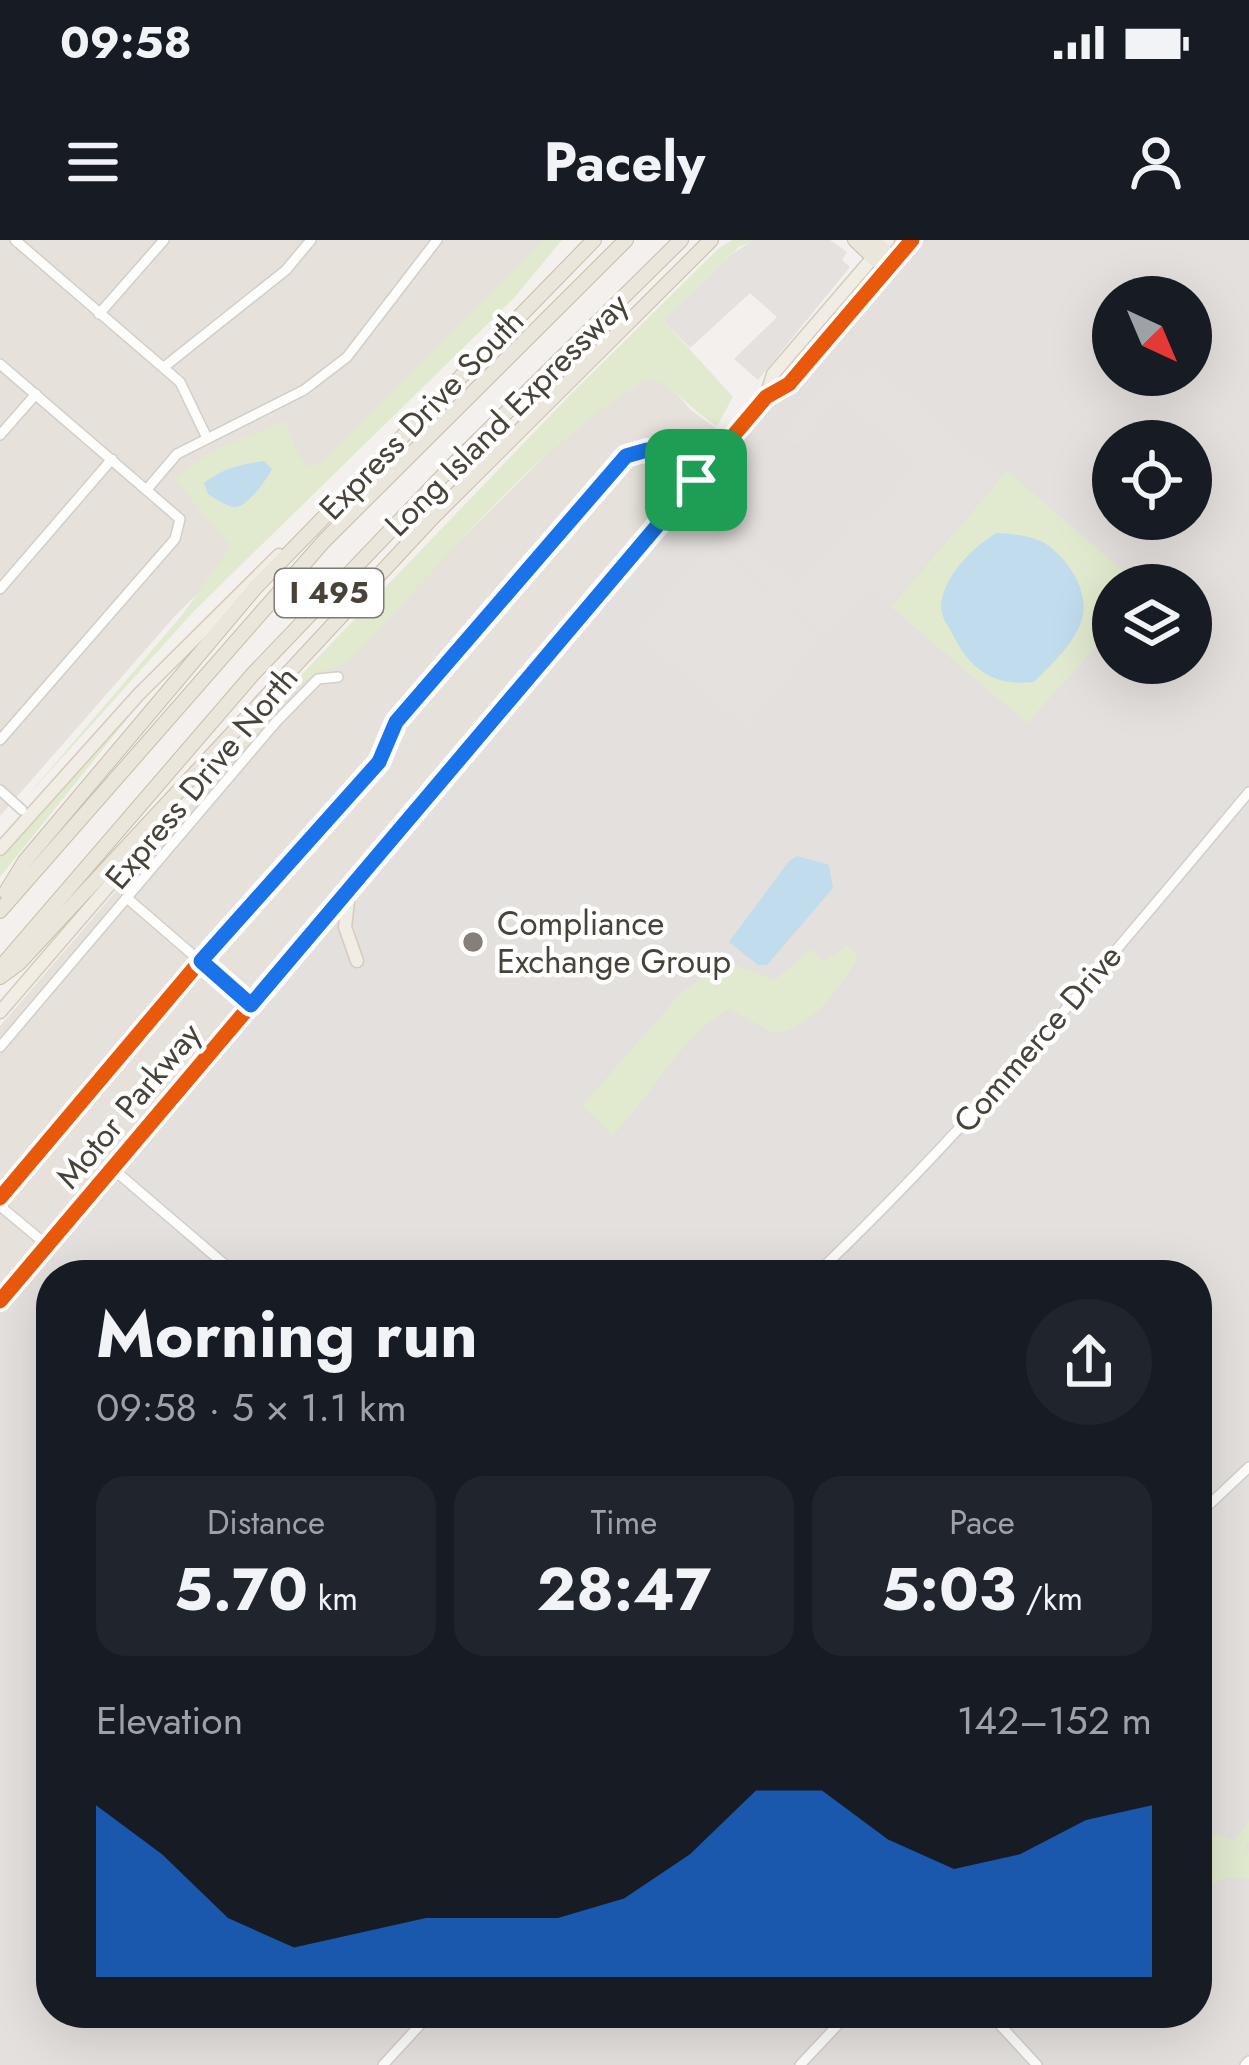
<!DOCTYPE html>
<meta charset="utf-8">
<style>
body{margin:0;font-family:Jost,sans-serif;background:#20242c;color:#f1f3f6;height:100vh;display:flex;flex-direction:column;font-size:45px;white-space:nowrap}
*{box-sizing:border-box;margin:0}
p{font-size:39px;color:#9ea1a6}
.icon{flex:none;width:66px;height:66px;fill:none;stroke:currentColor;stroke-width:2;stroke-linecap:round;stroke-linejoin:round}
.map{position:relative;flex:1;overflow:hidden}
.panel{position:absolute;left:36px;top:1020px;width:1176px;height:768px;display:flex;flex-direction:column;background:#171b24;border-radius:48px;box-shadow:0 12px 48px #0002}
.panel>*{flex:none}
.needle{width:78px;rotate:136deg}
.fabs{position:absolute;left:1092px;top:36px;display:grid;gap:24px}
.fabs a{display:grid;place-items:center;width:120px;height:120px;border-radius:50%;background:#171b24;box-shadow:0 12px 48px #0002;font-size:60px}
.pin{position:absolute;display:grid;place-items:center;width:102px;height:102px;color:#fff;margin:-51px;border-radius:24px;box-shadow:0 6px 18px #0006}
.round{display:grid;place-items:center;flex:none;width:126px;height:126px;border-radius:63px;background:#20242c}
.head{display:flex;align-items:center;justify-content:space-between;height:204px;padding:0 60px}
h1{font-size:66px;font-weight:700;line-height:90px}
.metrics{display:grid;grid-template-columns:repeat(3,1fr);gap:18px;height:204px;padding:12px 60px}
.metrics div{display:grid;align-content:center;border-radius:30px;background:#20242c;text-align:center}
.metrics b{font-size:60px;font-weight:700}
.metrics small{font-size:33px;font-weight:400}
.metrics p{font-size:33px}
.chart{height:336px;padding:24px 60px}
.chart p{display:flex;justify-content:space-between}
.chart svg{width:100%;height:216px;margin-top:12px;fill:#1a73e8;opacity:.7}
.status{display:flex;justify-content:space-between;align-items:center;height:84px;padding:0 60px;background:#171b24;direction:ltr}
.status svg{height:33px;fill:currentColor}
header{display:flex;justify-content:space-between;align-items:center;height:156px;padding:0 60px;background:#171b24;font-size:54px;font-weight:700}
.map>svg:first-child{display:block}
.residential{fill:#e6e2db}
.industrial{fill:#e4e0dd;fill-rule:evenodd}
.green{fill:#e1eacf}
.parking{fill:#e4e1de}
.water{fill:#c1dced}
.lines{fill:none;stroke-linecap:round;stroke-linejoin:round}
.minor-casing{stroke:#d1cecb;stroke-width:12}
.major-casing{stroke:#d4cbbc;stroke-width:15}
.highway-casing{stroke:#c9bcaa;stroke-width:16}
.minor{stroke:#fdfdfc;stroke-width:9}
.major{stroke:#f1ede5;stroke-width:12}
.highway{stroke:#ebe6dc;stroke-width:14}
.cycleway-casing{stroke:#fff;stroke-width:22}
.cycleway{stroke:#e8590c;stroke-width:15}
.route-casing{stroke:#fff;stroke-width:24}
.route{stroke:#1a73e8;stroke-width:15}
.poi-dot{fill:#847f78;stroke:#fff;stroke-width:4.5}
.labels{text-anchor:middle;stroke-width:9;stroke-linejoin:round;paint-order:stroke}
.shield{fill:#fff;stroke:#7f7b74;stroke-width:3}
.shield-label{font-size:30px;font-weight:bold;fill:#484239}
.street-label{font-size:33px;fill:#484239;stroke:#fff}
.poi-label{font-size:33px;fill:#484239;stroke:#fff;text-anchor:start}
</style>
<div class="status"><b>09:58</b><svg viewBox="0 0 49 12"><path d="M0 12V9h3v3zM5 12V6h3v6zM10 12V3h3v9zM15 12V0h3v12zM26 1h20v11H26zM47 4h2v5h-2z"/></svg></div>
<header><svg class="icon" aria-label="menu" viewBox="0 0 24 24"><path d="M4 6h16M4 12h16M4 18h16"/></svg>Pacely<svg class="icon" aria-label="person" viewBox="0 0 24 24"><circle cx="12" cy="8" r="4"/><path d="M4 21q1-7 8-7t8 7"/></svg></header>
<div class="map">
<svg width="1249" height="1825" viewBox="0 0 1249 1825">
<rect width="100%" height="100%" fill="#f3f0ed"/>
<!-- residential -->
<g class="residential">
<polygon points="0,0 554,0 174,377 0,576"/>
<polygon points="649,137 669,145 691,170 728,197 0,1058 0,786 205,548 309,436 337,423 549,212 602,166"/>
</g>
<!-- industrial -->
<path class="industrial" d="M890,0H1249V1825H0V1058L766,157L811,89ZM1113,57H1191V135H1113ZM1113,201H1191V279H1113ZM1113,345H1191V423H1113ZM51,1035H1197V1773H51Z"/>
<!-- green -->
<g class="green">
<polygon points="543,0 562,0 514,58 194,371 23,561 183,374 231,306 175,239 211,212 284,181 300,218 308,227 320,224"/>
<path d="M732,0H757L739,7L663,80L733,157L717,186C690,170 677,148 649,137C532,208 443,323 348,422L309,436L205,548L0,786L303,433L570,155L719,8Z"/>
<polygon points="1007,231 1140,345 1113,345 1113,388 1027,483 891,367"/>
<polygon points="135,469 0,637 0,617 71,534"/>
<path d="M848,705L858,717C837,753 817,781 776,794L729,769C682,794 651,856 613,895L582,866L681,753L724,721L775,740L811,709L823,722Z"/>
<polygon points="1249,1580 1249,1602 1245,1605 1249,1613 1249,1639 1228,1637 1197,1649 1197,1588 1235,1601"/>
</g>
<!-- parking -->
<g class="parking">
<polygon points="754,0 830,0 847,12 842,20 850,27 758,140 734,119 777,77 750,53 690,108 663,80 732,14"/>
<polygon points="871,123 1000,236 888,365 869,349 826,397 717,303 729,288 797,346 857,278 865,284 917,223 840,156 797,206 782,195 842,128 856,139"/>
<polygon points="711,303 821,398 746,488 636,393"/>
</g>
<!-- water -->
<g class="water">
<path d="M264,221L272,229C267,239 249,265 236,267C228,268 215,258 208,254L204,243C223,228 241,224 264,221Z"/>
<path d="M997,293C1012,294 1029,295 1043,302C1068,317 1092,354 1081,382C1073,405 1051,425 1034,442C992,447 969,428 952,393C947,384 941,377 941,366C943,337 972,307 997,293Z"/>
<polygon points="797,616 829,625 833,648 767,725 758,725 729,702 789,621"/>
</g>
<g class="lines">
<!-- minor casing -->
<g class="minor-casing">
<g id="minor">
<polyline points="15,0 180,142 207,198"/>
<polyline points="99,74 164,0"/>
<polyline points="0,124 180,279 175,299 0,500"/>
<polyline points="164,127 286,30 311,0"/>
<polyline points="0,195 36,154"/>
<polyline points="148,248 177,214 304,150 347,117 437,0"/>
<polyline points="0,349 112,219"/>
<polyline points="0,550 22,570"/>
<polyline points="127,658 251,765"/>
<polyline points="0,807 276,482 318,439 338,437"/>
<polyline points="113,929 237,1035"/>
<path d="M0,958L201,720L379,522L396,481L627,216C655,205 674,222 696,240"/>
<polyline points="0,966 48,1006"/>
<path d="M815,1035C972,886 1110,718 1249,552"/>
<polyline points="1197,1276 1249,1227"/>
<polyline points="989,1773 1037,1825"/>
<polyline points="383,1825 431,1773"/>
<polyline points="800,1825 849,1773"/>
<polyline points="1245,1825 1249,1821"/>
</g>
</g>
<!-- major casing -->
<g class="major-casing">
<g id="major">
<polyline points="767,156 789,144 912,0"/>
<polyline points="0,609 139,454 279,315"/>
<polyline points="349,653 345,687 357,721"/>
<polyline points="0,772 130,621 168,570"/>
<polyline points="0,1061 696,240 766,157 773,134 888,0"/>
</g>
</g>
<!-- highway casing -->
<g class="highway-casing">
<g id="highway">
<polyline points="855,0 887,30"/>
<polyline points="872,0 895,21"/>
<polyline points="6,652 25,621 255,348 594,0"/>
<polyline points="0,671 324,301 626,0"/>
<polyline points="0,728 253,434 454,224 681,0"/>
<polyline points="0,737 19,723 433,277 711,0"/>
</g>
</g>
<!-- minor -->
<use href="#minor" class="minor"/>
<!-- major -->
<use href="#major" class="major"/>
<!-- highway -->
<use href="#highway" class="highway"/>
<!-- cycleway casing -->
<g class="cycleway-casing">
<g id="cycleway">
<path d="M0,958L201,720L379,522L396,481L627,216C655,205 674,222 696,240"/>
<polyline points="0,1061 766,157 789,144 912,0"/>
</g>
</g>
<!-- cycleway -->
<use href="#cycleway" class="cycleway"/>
</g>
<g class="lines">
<!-- route casing -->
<g class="route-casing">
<polygon id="route" points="647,210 661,214 696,240 251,765 201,721 379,522 396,482 626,216"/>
</g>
<!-- route -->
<use href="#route" class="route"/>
</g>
<!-- markers -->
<circle class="poi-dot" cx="473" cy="702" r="12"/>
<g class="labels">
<!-- shield labels -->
<rect class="shield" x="275" y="329" width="108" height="48" rx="9"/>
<g class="shield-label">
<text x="329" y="363">I 495</text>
</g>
<!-- street labels -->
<g class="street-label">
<text transform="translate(421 174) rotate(-46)" y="12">Express Drive South</text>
<text transform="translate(506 174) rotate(-45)" y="12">Long Island Expressway</text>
<text transform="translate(201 537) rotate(-50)" y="12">Express Drive North</text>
<text transform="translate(1037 798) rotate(-49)" y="12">Commerce Drive</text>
<text transform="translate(128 865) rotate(-50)" y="12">Motor Parkway</text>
</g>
<!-- poi labels -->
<g class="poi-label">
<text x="497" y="695">Compliance<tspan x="497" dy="38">Exchange Group</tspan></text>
</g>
</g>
</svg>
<div class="fabs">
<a><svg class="needle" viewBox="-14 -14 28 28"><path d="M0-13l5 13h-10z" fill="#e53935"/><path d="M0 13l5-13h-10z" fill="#9ea1a6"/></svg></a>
<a><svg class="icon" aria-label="locate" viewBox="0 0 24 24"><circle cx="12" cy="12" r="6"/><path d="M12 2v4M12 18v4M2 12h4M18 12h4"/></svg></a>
<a><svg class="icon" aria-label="layers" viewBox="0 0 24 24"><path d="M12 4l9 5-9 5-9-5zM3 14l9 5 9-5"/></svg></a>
</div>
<div class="pin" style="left:696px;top:240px;background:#1e9e55"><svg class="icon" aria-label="arrive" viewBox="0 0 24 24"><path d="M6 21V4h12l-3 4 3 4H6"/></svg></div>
<section class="panel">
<div class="head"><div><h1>Morning run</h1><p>09:58 · 5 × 1.1 km</p></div><a class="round"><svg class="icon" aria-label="share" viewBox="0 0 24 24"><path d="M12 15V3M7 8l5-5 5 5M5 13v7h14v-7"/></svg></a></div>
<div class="metrics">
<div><p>Distance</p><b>5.70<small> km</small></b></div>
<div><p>Time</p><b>28:47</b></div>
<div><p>Pace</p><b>5:03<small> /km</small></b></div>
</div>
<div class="chart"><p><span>Elevation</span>142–152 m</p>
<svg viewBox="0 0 160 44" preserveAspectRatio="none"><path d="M0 44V9L10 19L20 32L30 38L40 35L50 32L60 32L70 32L80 28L90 19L100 6L110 6L120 16L130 22L140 19L150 12L160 9V44z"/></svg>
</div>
</section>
</div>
